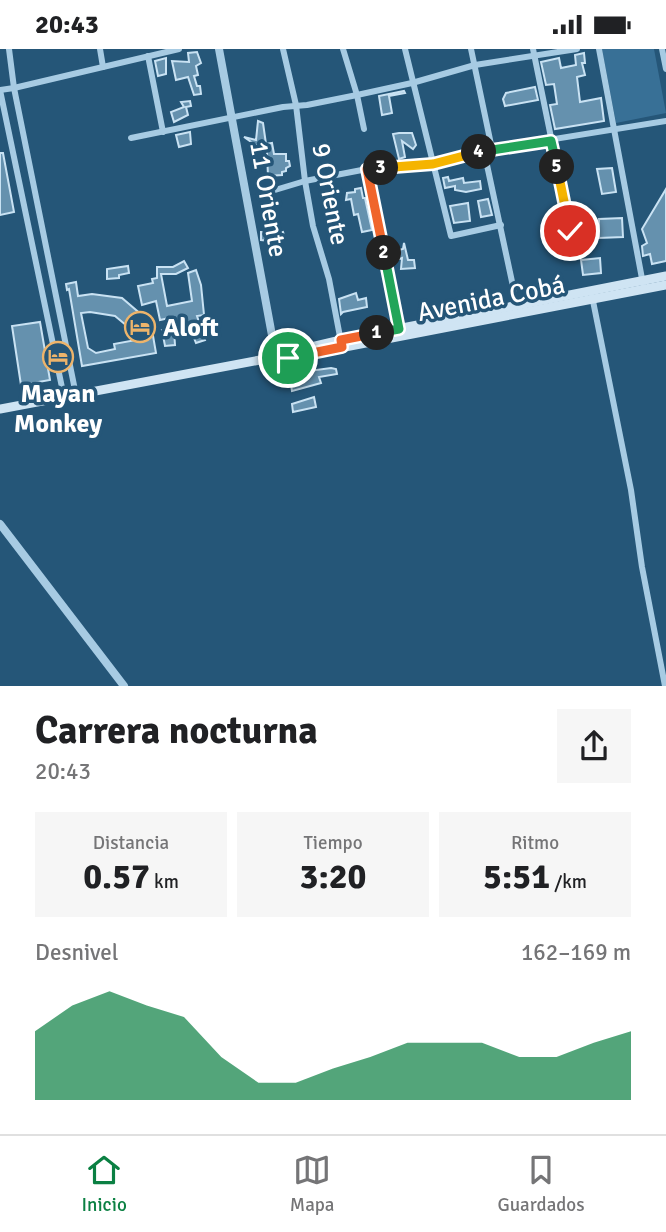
<!DOCTYPE html>
<html lang="es">
<meta charset="utf-8">
<style>
body{margin:0;font-family:Signika,sans-serif;background:#f6f6f6;color:#202124;height:100vh;display:flex;flex-direction:column;font-size:26px;white-space:nowrap}
*{box-sizing:border-box;margin:0}
p{font-size:23px;color:#757577}
.icon{flex:none;width:38px;height:38px;fill:none;stroke:currentColor;stroke-width:2;stroke-linecap:round;stroke-linejoin:round}
.map{position:relative;height:637px;overflow:hidden}
.panel{display:flex;flex-direction:column;background:#fff;flex:1}
.panel>*{flex:none}
.pin{position:absolute;display:grid;place-items:center;width:60px;height:60px;color:#fff;margin:-30px;border:4px solid #fff;border-radius:50%;box-shadow:0 2px 7px #0007}
.km{position:absolute;width:35px;height:35px;margin:-18px;border-radius:50%;background:#222;color:#fff;font-size:19px;line-height:35px;text-align:center}
.round{display:grid;place-items:center;flex:none;width:74px;height:74px;border-radius:0px;background:#f6f6f6}
.headline{display:flex;align-items:center;justify-content:space-between;height:119px;padding:0 35px}
h1{font-size:38px;font-weight:700;line-height:52px}
.figures{display:grid;grid-template-columns:repeat(3,1fr);gap:10px;height:119px;padding:7px 35px}
.figures div{display:grid;align-content:center;border-radius:0px;background:#f6f6f6;text-align:center}
.figures b{font-size:35px;font-weight:700}
.figures small{font-size:19px;font-weight:400}
.figures p{font-size:19px}
.chart{height:196px;padding:14px 35px}
.chart p{display:flex;justify-content:space-between}
.chart svg{width:100%;height:126px;margin-top:7px;fill:#0b8043;opacity:.7}
.status{display:flex;justify-content:space-between;align-items:center;height:49px;padding:0 35px;background:#fff;direction:ltr}
.status svg{height:19px;fill:currentColor}
.tabs{display:flex;justify-content:space-around;align-items:center;height:98px;border-top:2px solid #e0e0e0;background:#fff;font-size:19px;color:#757577}
.tabs a{display:grid;justify-items:center;gap:4px}
.tabs .active{color:#0b8043}
.map>svg:first-child{display:block}
.park{fill:#387096}
.building{fill:#6591ae;stroke:#c9e2f3;stroke-width:2}
.lines{fill:none;stroke-linecap:round;stroke-linejoin:round}
.minor{stroke:#a7cbe3;stroke-width:6}
.tertiary{stroke:#a7cbe3;stroke-width:8}
.secondary{stroke:#cfe4f3;stroke-width:9}
.split-1-casing{stroke:#fff;stroke-width:14}
.split-2-casing{stroke:#fff;stroke-width:14}
.split-3-casing{stroke:#fff;stroke-width:14}
.split-4-casing{stroke:#fff;stroke-width:14}
.split-5-casing{stroke:#fff;stroke-width:14}
.split-6-casing{stroke:#fff;stroke-width:14}
.split-1{stroke:#f0652b;stroke-width:9}
.split-2{stroke:#22a559;stroke-width:9}
.split-3{stroke:#f0652b;stroke-width:9}
.split-4{stroke:#f5b400;stroke-width:9}
.split-5{stroke:#22a559;stroke-width:9}
.split-6{stroke:#f5b400;stroke-width:9}
.labels{text-anchor:middle;stroke-width:7;stroke-linejoin:round;paint-order:stroke}
.street-label{font-size:26px;fill:#fff;stroke:#255678}
.poi-label{font-size:26px;font-weight:bold;fill:#fff;stroke:#255678;text-anchor:start}
</style>
<div class="status"><b>20:43</b><svg viewBox="0 0 49 12"><path d="M0 12V9h3v3zM5 12V6h3v6zM10 12V3h3v9zM15 12V0h3v12zM26 1h20v11H26zM47 4h2v5h-2z"/></svg></div>
<div class="map">
<svg width="666" height="637" viewBox="0 0 666 637">
<rect width="100%" height="100%" fill="#255678"/>
<!-- park -->
<polygon class="park" points="602,0 654,0 666,64 616,74"/>
<!-- building -->
<g class="building">
<polygon points="197,3 201,14 196,17 198,26 194,27 197,37 200,37 201,45 194,46 188,28 176,31 172,12 189,13 188,4"/>
<polygon points="584,4 585,14 582,14 585,26 577,28 580,53 601,49 604,72 555,80 550,56 557,55 554,35 546,36 541,13 559,9 561,19 576,16 575,6"/>
<polygon points="166,9 166,25 158,27 155,12"/>
<polygon points="535,38 538,51 505,57 503,50 506,44"/>
<polygon points="404,42 405,44 389,47 392,64 382,66 379,47"/>
<polygon points="190,52 191,57 186,58 188,66 174,73 171,63 184,58 181,53"/>
<polygon points="258,72 263,74 266,95 272,94 274,105 286,105 286,112 289,112 290,117 286,119 286,122 282,123 282,126 268,127 267,104 244,88 256,91"/>
<polygon points="190,83 191,95 179,98 176,86"/>
<polygon points="399,84 412,84 416,96 413,100 402,92 405,108 399,110 393,85"/>
<polygon points="0,104 3,104 14,163 0,166"/>
<polygon points="612,119 616,143 602,145 597,120"/>
<polygon points="448,128 449,132 463,129 464,134 480,132 481,140 466,143 455,141 455,137 445,139 443,129"/>
<polygon points="361,139 363,149 365,149 372,181 362,183 358,165 354,166 351,150 346,151 347,144 355,143 355,140"/>
<polygon points="666,140 666,212 652,215 650,205 643,207 642,197 647,194 642,180"/>
<polygon points="488,150 492,166 481,168 478,152"/>
<polygon points="468,154 470,172 454,174 450,157"/>
<polygon points="587,162 591,188 577,190 573,164"/>
<polygon points="622,169 623,188 599,189 599,170"/>
<polygon points="261,183 272,184 272,186 283,183 285,189 271,192 261,191"/>
<polygon points="404,194 408,211 414,211 415,219 401,220 402,209 399,210 398,201 403,200"/>
<polygon points="600,209 601,224 583,226 581,211"/>
<polygon points="184,212 188,219 176,225 161,225 167,257 192,252 188,224 196,221 201,236 204,266 197,267 205,291 196,294 188,274 176,276 174,268 160,271 156,252 142,256 138,237 153,234 152,230 157,229 157,218 173,218"/>
<polygon points="128,217 129,224 119,226 119,229 107,230 107,220"/>
<polygon points="76,233 78,247 92,245 122,249 150,273 127,277 115,267 90,263 81,264 88,299 96,304 115,300 114,295 136,291 135,281 152,281 156,304 82,317 69,240 67,241 66,235"/>
<polygon points="356,244 358,251 366,249 367,258 343,263 341,265 339,250"/>
<polygon points="40,273 50,331 21,336 12,277"/>
<polygon points="162,281 174,281 175,296 165,297"/>
<polygon points="331,319 336,320 337,325 319,328 321,334 292,342 289,323 291,321 309,322"/>
<polygon points="314,348 316,358 293,363 292,355"/>
</g>
<g class="lines">
<!-- minor -->
<g class="minor">
<polyline points="9,0 14,39 76,346"/>
<polyline points="100,0 103,18"/>
<polyline points="283,0 296,56 305,132 313,177 329,230 341,293"/>
<polyline points="343,0 357,46 364,80"/>
<polyline points="405,0 451,187 501,176"/>
<polyline points="471,0 492,100"/>
<polyline points="533,0 570,182"/>
<polyline points="599,0 643,235"/>
<polyline points="662,0 666,20"/>
<polyline points="148,7 163,83"/>
<polyline points="0,41 64,348"/>
<polyline points="0,41 14,39 179,0"/>
<polyline points="131,89 283,58 307,56 357,46 412,34 475,16 577,0"/>
<polyline points="484,102 514,242"/>
<polyline points="367,120 400,283"/>
<polyline points="265,144 305,132 367,120 433,115 492,100 666,72"/>
<polyline points="592,247 631,441 642,518 665,637"/>
</g>
<!-- tertiary -->
<g class="tertiary">
<polyline points="219,0 276,308"/>
<polyline points="0,475 124,637"/>
</g>
<!-- secondary -->
<g class="secondary">
<polyline points="290,303 341,291 666,227"/>
<polyline points="0,360 276,308 288,309 666,236"/>
</g>
</g>
<g class="lines">
<!-- split-1 casing -->
<g class="split-1-casing">
<polyline id="split-1" points="288,309 342,298 341,291 377,284"/>
</g>
<!-- split-2 casing -->
<g class="split-2-casing">
<polyline id="split-2" points="377,284 399,280 384,204"/>
</g>
<!-- split-3 casing -->
<g class="split-3-casing">
<polyline id="split-3" points="381,119 367,120 384,204"/>
</g>
<!-- split-4 casing -->
<g class="split-4-casing">
<polyline id="split-4" points="381,119 433,115 479,103"/>
</g>
<!-- split-5 casing -->
<g class="split-5-casing">
<polyline id="split-5" points="479,103 551,92 557,118"/>
</g>
<!-- split-6 casing -->
<g class="split-6-casing">
<polyline id="split-6" points="557,118 570,182"/>
</g>
<!-- split-1 -->
<use href="#split-1" class="split-1"/>
<!-- split-2 -->
<use href="#split-2" class="split-2"/>
<!-- split-3 -->
<use href="#split-3" class="split-3"/>
<!-- split-4 -->
<use href="#split-4" class="split-4"/>
<!-- split-5 -->
<use href="#split-5" class="split-5"/>
<!-- split-6 -->
<use href="#split-6" class="split-6"/>
</g>
<!-- icons -->
<defs>
<g id="hotel-ring" transform="scale(1.575)"><circle r="9.5" fill="#255678" stroke="#edb46b" stroke-width="1.5"/><path d="M-6-4.5h1.5V1H6V5H4.5V3h-9V5H-6ZM-4 0a1.8 1.8 0 1 1 3.6 0ZM.5 0V-2.5h3Q6-2.5 6 0Z" fill="#edb46b"/></g>
</defs>
<g fill-rule="evenodd">
<use href="#hotel-ring" x="140" y="278"/>
<use href="#hotel-ring" x="58" y="308"/>
</g>
<g class="labels">
<!-- street labels -->
<g class="street-label">
<text transform="translate(331 145) rotate(79)" y="9">9 Oriente</text>
<text transform="translate(269 150) rotate(80)" y="9">11 Oriente</text>
<text transform="translate(491 249) rotate(-11)" y="9">Avenida Cobá</text>
</g>
<!-- poi labels -->
<g class="poi-label">
<text x="163" y="287">Aloft</text>
<text x="58" y="353" text-anchor="middle">Mayan<tspan x="58" dy="30">Monkey</tspan></text>
</g>
</g>
</svg>
<div class="pin" style="left:288px;top:309px;background:#1e9e55"><svg class="icon" aria-label="arrive" viewBox="0 0 24 24"><path d="M6 21V4h12l-3 4 3 4H6"/></svg></div>
<div class="pin" style="left:570px;top:182px;background:#d93025"><svg class="icon" aria-label="check" viewBox="0 0 24 24"><path d="M5 12l5 5 9-10"/></svg></div>
<b class="km" style="left:377px;top:284px">1</b>
<b class="km" style="left:384px;top:204px">2</b>
<b class="km" style="left:381px;top:119px">3</b>
<b class="km" style="left:479px;top:103px">4</b>
<b class="km" style="left:557px;top:118px">5</b>
</div>
<section class="panel">
<div class="headline"><div><h1>Carrera nocturna</h1><p>20:43</p></div><a class="round"><svg class="icon" aria-label="share" viewBox="0 0 24 24"><path d="M12 15V3M7 8l5-5 5 5M5 13v7h14v-7"/></svg></a></div>
<div class="figures">
<div><p>Distancia</p><b>0.57<small> km</small></b></div>
<div><p>Tiempo</p><b>3:20</b></div>
<div><p>Ritmo</p><b>5:51<small> /km</small></b></div>
</div>
<div class="chart"><p><span>Desnivel</span>162–169 m</p>
<svg viewBox="0 0 160 44" preserveAspectRatio="none"><path d="M0 44V20L10 11L20 6L30 11L40 15L50 29L60 38L70 38L80 33L90 29L100 24L110 24L120 24L130 29L140 29L150 24L160 20V44z"/></svg>
</div>
</section>
<nav class="tabs">
<a class="active"><svg class="icon" aria-label="home" viewBox="0 0 24 24"><path d="M3 11l9-7 9 7M6 9v11h12V9"/></svg>Inicio</a>
<a><svg class="icon" aria-label="map" viewBox="0 0 24 24"><path d="M3 6l6-2 6 2 6-2v14l-6 2-6-2-6 2zM9 4v14M15 6v14"/></svg>Mapa</a>
<a><svg class="icon" aria-label="saved" viewBox="0 0 24 24"><path d="M7 4h10v16l-5-4-5 4z"/></svg>Guardados</a>
</nav>
